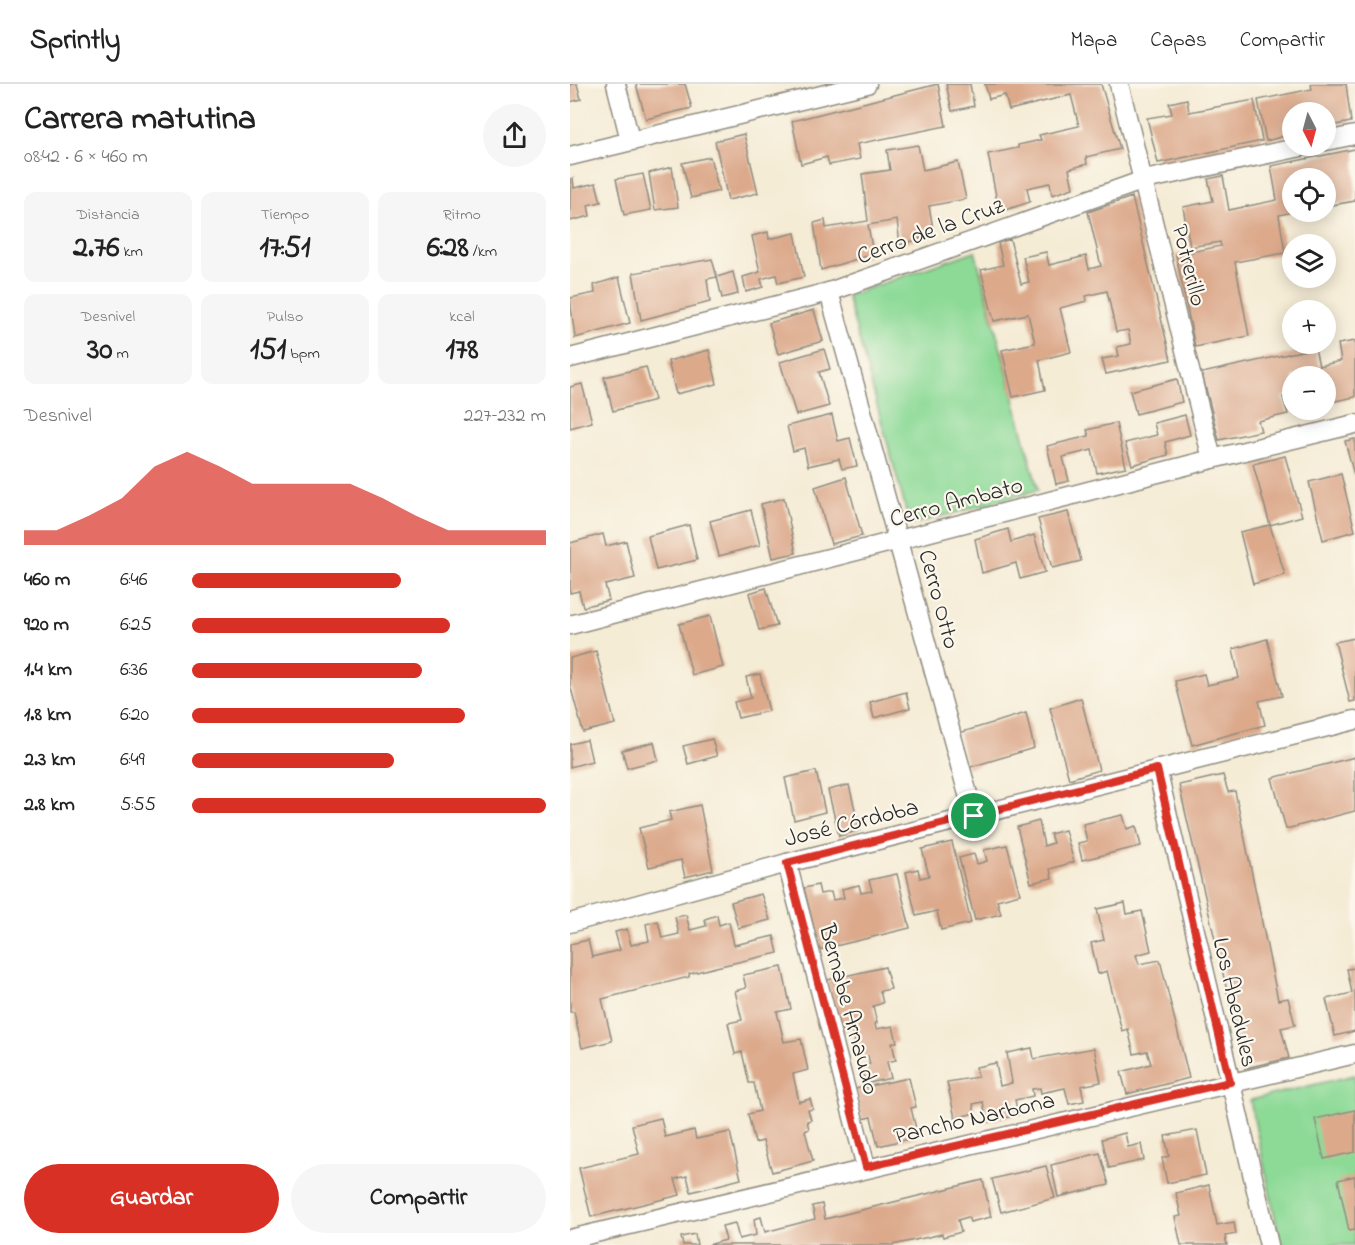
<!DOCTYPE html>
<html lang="es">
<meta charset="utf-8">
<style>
body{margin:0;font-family:"Indie Flower",sans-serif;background:#f6f6f6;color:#222;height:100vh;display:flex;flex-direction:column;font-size:22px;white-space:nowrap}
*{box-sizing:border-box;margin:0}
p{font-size:20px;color:#767676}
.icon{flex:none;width:33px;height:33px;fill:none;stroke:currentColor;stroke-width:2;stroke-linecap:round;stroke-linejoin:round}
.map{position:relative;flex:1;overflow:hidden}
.details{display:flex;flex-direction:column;background:#fff;width:570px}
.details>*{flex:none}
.needle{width:39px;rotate:174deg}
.tools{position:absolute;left:712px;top:18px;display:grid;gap:12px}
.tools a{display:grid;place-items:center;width:54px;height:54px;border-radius:50%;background:#fff;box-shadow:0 3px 15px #0003;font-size:30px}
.pin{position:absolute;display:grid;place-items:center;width:51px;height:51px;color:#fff;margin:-26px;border:3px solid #fff;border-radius:50%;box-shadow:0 2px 6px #0007}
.round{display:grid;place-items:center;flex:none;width:63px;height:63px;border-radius:32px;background:#f6f6f6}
.overview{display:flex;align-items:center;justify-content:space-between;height:102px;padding:0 24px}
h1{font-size:33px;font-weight:800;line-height:45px}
.metrics{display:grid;grid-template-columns:repeat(3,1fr);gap:9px;height:102px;padding:6px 24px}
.metrics div{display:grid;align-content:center;border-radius:12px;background:#f6f6f6;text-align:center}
.metrics b{font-size:30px;font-weight:800}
.metrics small{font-size:16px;font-weight:400}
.metrics p{font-size:16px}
.chart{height:168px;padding:12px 24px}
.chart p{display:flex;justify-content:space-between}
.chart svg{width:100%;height:108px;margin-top:6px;fill:#d93025;opacity:.7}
.primary-button{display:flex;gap:12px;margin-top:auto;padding:12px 24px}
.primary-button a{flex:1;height:69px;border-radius:36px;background:#d93025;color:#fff;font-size:24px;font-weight:800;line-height:69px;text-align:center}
.primary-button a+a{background:#f6f6f6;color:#222}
ul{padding:0 24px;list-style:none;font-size:20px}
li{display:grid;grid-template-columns:96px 72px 1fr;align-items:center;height:45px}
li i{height:15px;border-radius:8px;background:#d93025}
header{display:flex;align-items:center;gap:36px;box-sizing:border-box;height:84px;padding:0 30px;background:#fff;border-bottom:2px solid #e0e0e0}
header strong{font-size:28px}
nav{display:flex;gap:33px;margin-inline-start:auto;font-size:21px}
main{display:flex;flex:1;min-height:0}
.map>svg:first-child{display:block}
.green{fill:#8dda97;stroke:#5c8261;stroke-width:1.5}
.building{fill:#dca98b}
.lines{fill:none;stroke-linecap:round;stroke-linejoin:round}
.street-casing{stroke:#908c80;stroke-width:21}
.street{stroke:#fff;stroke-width:18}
.route-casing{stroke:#fff;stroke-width:12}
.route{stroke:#d93025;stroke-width:8}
.labels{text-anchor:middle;stroke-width:4.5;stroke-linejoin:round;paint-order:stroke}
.street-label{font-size:24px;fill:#2b2b2b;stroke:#fbf7ec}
</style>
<header>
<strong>Sprintly</strong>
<nav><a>Mapa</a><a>Capas</a><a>Compartir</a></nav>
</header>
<main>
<section class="details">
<div class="overview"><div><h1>Carrera matutina</h1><p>08:42 · 6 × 460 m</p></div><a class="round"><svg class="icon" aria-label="share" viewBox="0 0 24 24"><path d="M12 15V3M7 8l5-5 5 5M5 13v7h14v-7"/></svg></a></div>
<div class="metrics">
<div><p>Distancia</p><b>2.76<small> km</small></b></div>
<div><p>Tiempo</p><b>17:51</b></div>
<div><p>Ritmo</p><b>6:28<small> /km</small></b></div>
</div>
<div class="metrics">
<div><p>Desnivel</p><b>30<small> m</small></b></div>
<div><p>Pulso</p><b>151<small> bpm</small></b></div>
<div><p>kcal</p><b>178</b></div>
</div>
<div class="chart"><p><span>Desnivel</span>227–232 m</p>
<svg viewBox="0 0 160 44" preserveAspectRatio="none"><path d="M0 44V38L10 38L20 32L30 25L40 12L50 6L60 12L70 19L80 19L90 19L100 19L110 25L120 32L130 38L140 38L150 38L160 38V44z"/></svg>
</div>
<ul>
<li><b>460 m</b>6:46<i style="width:59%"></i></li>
<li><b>920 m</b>6:25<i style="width:73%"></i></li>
<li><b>1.4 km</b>6:36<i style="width:65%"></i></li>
<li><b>1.8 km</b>6:20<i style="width:77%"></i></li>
<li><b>2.3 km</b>6:49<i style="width:57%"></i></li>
<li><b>2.8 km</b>5:55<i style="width:100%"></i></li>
</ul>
<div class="primary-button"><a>Guardar</a><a>Compartir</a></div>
</section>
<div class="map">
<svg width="785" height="1161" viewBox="0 0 785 1161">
<rect width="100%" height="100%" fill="#fbf7ec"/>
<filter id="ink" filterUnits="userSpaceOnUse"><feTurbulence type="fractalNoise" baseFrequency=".0167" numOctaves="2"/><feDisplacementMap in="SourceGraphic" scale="12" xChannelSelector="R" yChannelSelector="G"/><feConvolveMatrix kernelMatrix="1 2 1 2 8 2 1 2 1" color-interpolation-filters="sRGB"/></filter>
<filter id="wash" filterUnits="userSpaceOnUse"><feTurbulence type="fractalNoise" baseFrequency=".008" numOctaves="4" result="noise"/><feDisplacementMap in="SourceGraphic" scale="24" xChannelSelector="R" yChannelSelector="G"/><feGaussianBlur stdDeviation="1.35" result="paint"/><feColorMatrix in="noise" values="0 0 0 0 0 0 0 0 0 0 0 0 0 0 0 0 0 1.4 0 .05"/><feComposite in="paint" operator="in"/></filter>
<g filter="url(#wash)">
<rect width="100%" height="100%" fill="#f5ecd6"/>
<!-- green -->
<g class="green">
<polygon points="405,167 468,406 340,441 277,212"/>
<polygon points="785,991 785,1161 711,1161 680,1016"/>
</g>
<g id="blocks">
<!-- building -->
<g class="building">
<polygon points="0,0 7,0 11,15 0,18"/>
<polygon points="66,0 115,0 122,24 76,35"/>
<polygon points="368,0 376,42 287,60 290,75 259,81 257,73 231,80 222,37"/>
<polygon points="376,0 400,0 404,22 382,27"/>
<polygon points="415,0 531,0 550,65 516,73 517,80 499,85 503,104 482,111 480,99 457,104 460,118 429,128 418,70 448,64 448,61 471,56 469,51 509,42 501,11 439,26 435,11 419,15"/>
<polygon points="741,0 776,0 781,38 756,43 756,28 723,28 723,50 696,57 688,16 742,5"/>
<polygon points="617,15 619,28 684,16 692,57 588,79 577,34 602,30 599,19"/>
<polygon points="174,50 188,109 158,116 145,57"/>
<polygon points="348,61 353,86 388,78 396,115 359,122 364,150 330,161 327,136 298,141 303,170 251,186 244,139 255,136 256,144 298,137 292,90 320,86 317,66"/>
<polygon points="785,65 785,117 756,122 756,94 723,94 723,128 709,131 715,169 665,178 679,252 625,263 606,171 651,162 650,158 620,163 613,123 643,117 638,95 653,92 659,126 707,116 701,82"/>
<polygon points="140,73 149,107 121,114 112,79"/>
<polygon points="102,83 108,123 85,126 79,89"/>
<polygon points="73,90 81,126 54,131 46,95"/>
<polygon points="3,94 4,104 26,99 31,118 18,121 20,132 0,137 0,95"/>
<polygon points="562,113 601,276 536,290 532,275 549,272 547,263 561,260 558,246 546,248 537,207 516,212 517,217 490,224 501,268 469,276 475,306 443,313 432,266 465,259 458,230 424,237 411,186 433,181 428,159 440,155 451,200 459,198 453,173 476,168 479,181 516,172 519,185 531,182 518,128"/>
<polygon points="198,148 199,155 225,149 234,193 208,199 206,191 191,195 193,203 176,208 173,193 190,188 182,152"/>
<polygon points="142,175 147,193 137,195 140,218 71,236 63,189"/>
<polygon points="163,188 168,210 152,214 147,193"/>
<polygon points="49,193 60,239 5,254 0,214 25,209 24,201"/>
<polygon points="244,226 253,257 208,270 199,239"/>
<polygon points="785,257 785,313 756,319 756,292 723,292 723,311 713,313 718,330 688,337 691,347 649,356 632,289 745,264 749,282 771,277 768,260"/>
<polygon points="254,265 260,285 249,288 259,322 226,331 210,278"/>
<polygon points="139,266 147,300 106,310 98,277"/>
<polygon points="76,283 85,316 43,327 34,293"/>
<polygon points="607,295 612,318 566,330 560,307"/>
<polygon points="12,300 22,338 0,344 0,303"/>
<polygon points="262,331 268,357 280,354 287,382 272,385 269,375 238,382 234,364 223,367 217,342"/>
<polygon points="615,331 620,351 595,358 598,371 562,381 555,359 587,351 584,339"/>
<polygon points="546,339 556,383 527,389 522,366 493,373 499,397 486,400 477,362 519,352 517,346"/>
<polygon points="785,355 785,391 784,391 775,357"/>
<polygon points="715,372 732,432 700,441 683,380"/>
<polygon points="771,390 785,447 753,456 739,398"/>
<polygon points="276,393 292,452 261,460 245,403"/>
<polygon points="214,414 226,469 203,474 191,420"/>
<polygon points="181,426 190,461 149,472 140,437"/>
<polygon points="498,428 511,477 482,484 468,435"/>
<polygon points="119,441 127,476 86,486 78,452"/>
<polygon points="700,441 715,491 683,500 670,448"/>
<polygon points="438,445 441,458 464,451 475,488 450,495 446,479 412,489 405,455"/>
<polygon points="33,450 36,462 56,457 65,494 35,501 39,516 13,523 9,507 0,509 0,459"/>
<polygon points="196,504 207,542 189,546 179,509"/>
<polygon points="140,532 153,583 122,591 109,540"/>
<polygon points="785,554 785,617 780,618 765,558"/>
<polygon points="697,555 712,612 689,617 695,641 622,661 605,597 634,590 637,601 669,594 663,565"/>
<polygon points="26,567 45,640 13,648 0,601 0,574"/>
<polygon points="190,590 199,627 168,634 164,618 181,614 176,593"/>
<polygon points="336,608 340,624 304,634 300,618"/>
<polygon points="511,614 529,686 499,695 480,624"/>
<polygon points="456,629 464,664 397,684 389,649"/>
<polygon points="142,655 147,672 118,680 113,662"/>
<polygon points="17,656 22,677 0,683 0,660"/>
<polygon points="84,658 88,676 57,684 52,666"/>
<polygon points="785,673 785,727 716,745 702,694"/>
<polygon points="246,687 255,728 224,736 215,694"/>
<polygon points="653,691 658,708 665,707 708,916 718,914 725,941 711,944 719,974 675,984 609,701"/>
<polygon points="279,701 290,746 269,752 258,706"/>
<polygon points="130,721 143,786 115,793 111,776 79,783 69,744 101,736 99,728"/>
<polygon points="553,731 557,745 566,742 571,762 512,776 508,759 517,757 513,740"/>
<polygon points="469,737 474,762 483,759 480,750 495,746 504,778 480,785 482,794 461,799 447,743"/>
<polygon points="382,758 401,839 371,846 367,827 346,832 336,788 348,785 350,794 359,792 352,765"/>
<polygon points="437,761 450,810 427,816 431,830 405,836 389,774 404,770 407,780 417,777 414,766"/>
<polygon points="327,790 340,844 249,866 234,804 248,801 250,810 261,808 263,816 274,814 272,805 289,801 291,809 302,807 299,796"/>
<polygon points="191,810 200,836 168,844 161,818"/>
<polygon points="555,819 557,830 572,827 581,867 566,871 569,880 590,876 619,994 557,1010 551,988 581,980 577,967 564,970 558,945 552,947 537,887 528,890 521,859 534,856 527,825"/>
<polygon points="116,831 120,846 136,842 135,835 147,831 149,841 159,838 164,861 204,852 208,869 146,883 119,890 119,893 32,915 42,957 12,964 4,928 0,928 0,860 18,856 22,873 50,866 45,848 57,845 61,861 79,857 76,840 88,837 92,854 109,850 105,833"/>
<polygon points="212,883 221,925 207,928 214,958 231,955 238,986 223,990 229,1018 240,1015 243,1025 238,1026 241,1036 237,1037 239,1045 235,1047 243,1077 202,1088 193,1057 185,1059 178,1030 190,1027 184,999 179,999 172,968 165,970 158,939 172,936 165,907 176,904 173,891"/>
<polygon points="315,883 321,905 310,907 313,919 303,922 307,939 305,939 306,945 323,942 327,958 322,959 326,976 317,978 321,994 295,1000 291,982 300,980 298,972 289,975 282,944 269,947 257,896"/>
<polygon points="785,884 785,947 765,952 756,915 782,909 777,885"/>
<polygon points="462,964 464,975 524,964 531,998 511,1002 514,1017 499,1020 495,1004 471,1009 470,1004 462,1005 463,1012 445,1016 448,1031 417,1038 413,1018 403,1020 405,1029 385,1034 377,998 408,993 406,983 426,979 430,1002 442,999 437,969"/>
<polygon points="339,994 346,1023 341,1024 348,1053 308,1062 301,1033 292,1035 285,1005"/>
<polygon points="785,1026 785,1068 754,1075 745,1035"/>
<polygon points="91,1034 95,1053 124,1046 126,1055 160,1048 171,1095 121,1108 117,1092 105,1095 110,1111 21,1133 9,1084 69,1070 62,1041"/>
<polygon points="627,1046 636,1091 597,1099 592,1074 599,1072 595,1052"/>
<polygon points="555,1049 558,1063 571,1060 574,1076 539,1084 532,1055"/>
<polygon points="530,1069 539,1101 488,1113 481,1081"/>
<polygon points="476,1082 485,1114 431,1128 422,1095"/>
<polygon points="785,1092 785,1146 779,1147 768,1096"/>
<polygon points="413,1096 421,1133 400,1138 398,1133 388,1136 391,1148 373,1153 372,1150 323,1161 138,1161 156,1156 152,1142 165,1139 169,1155 186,1151 184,1135 191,1133 195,1148 245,1135 242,1122 252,1120 255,1135"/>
<polygon points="639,1101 647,1141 664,1138 666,1150 655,1152 657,1161 611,1161 605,1133 611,1132 606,1109"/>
<polygon points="125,1150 127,1161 113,1161 111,1153"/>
</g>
</g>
</g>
<g filter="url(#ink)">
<use href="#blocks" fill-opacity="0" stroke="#908c80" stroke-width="1.5"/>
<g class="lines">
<!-- street casing -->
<g class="street-casing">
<g id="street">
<polyline points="46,0 60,56"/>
<polyline points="549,0 642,375"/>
<polyline points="756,57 785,51"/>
<polyline points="0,72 297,0"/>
<polyline points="259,208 404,732"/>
<polyline points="0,274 259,208 574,96 736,62"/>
<polyline points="0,541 642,375 785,340"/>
<polyline points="587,685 699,1161"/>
<polyline points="217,779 296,1083"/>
<polyline points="0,839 217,779 785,636"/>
<polyline points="0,1155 785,970"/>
</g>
</g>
<!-- street -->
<use href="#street" class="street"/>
</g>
</g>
<g class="lines" filter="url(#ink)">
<!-- route casing -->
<g class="route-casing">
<polygon id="route" points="587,685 660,998 296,1083 217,779"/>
</g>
<!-- route -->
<use href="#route" class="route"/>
</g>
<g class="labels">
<!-- street labels -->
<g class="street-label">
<text transform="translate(360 146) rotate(-20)" y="8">Cerro de la Cruz</text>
<text transform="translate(620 181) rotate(76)" y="8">Potrerillo</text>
<text transform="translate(386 417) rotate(-15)" y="8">Cerro Ambato</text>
<text transform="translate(370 515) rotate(75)" y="8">Cerro Otto</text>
<text transform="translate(281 738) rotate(-14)" y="8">José Córdoba</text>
<text transform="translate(666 918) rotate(77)" y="8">Los Abedules</text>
<text transform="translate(280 925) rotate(75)" y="8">Bernabe Arnaudo</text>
<text transform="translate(404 1033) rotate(-13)" y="8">Pancho Narbona</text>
</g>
</g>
</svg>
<div class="tools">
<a><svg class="needle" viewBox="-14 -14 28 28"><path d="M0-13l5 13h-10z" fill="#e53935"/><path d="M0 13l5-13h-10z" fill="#767676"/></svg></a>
<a><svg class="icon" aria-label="locate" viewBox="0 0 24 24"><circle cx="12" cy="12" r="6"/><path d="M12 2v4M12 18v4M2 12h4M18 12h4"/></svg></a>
<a><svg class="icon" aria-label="layers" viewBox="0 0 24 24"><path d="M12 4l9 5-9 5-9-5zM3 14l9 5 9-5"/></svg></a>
<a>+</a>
<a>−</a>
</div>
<div class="pin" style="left:404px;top:732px;background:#1e9e55"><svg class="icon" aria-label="arrive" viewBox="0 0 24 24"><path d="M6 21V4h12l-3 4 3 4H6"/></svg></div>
</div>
</main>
